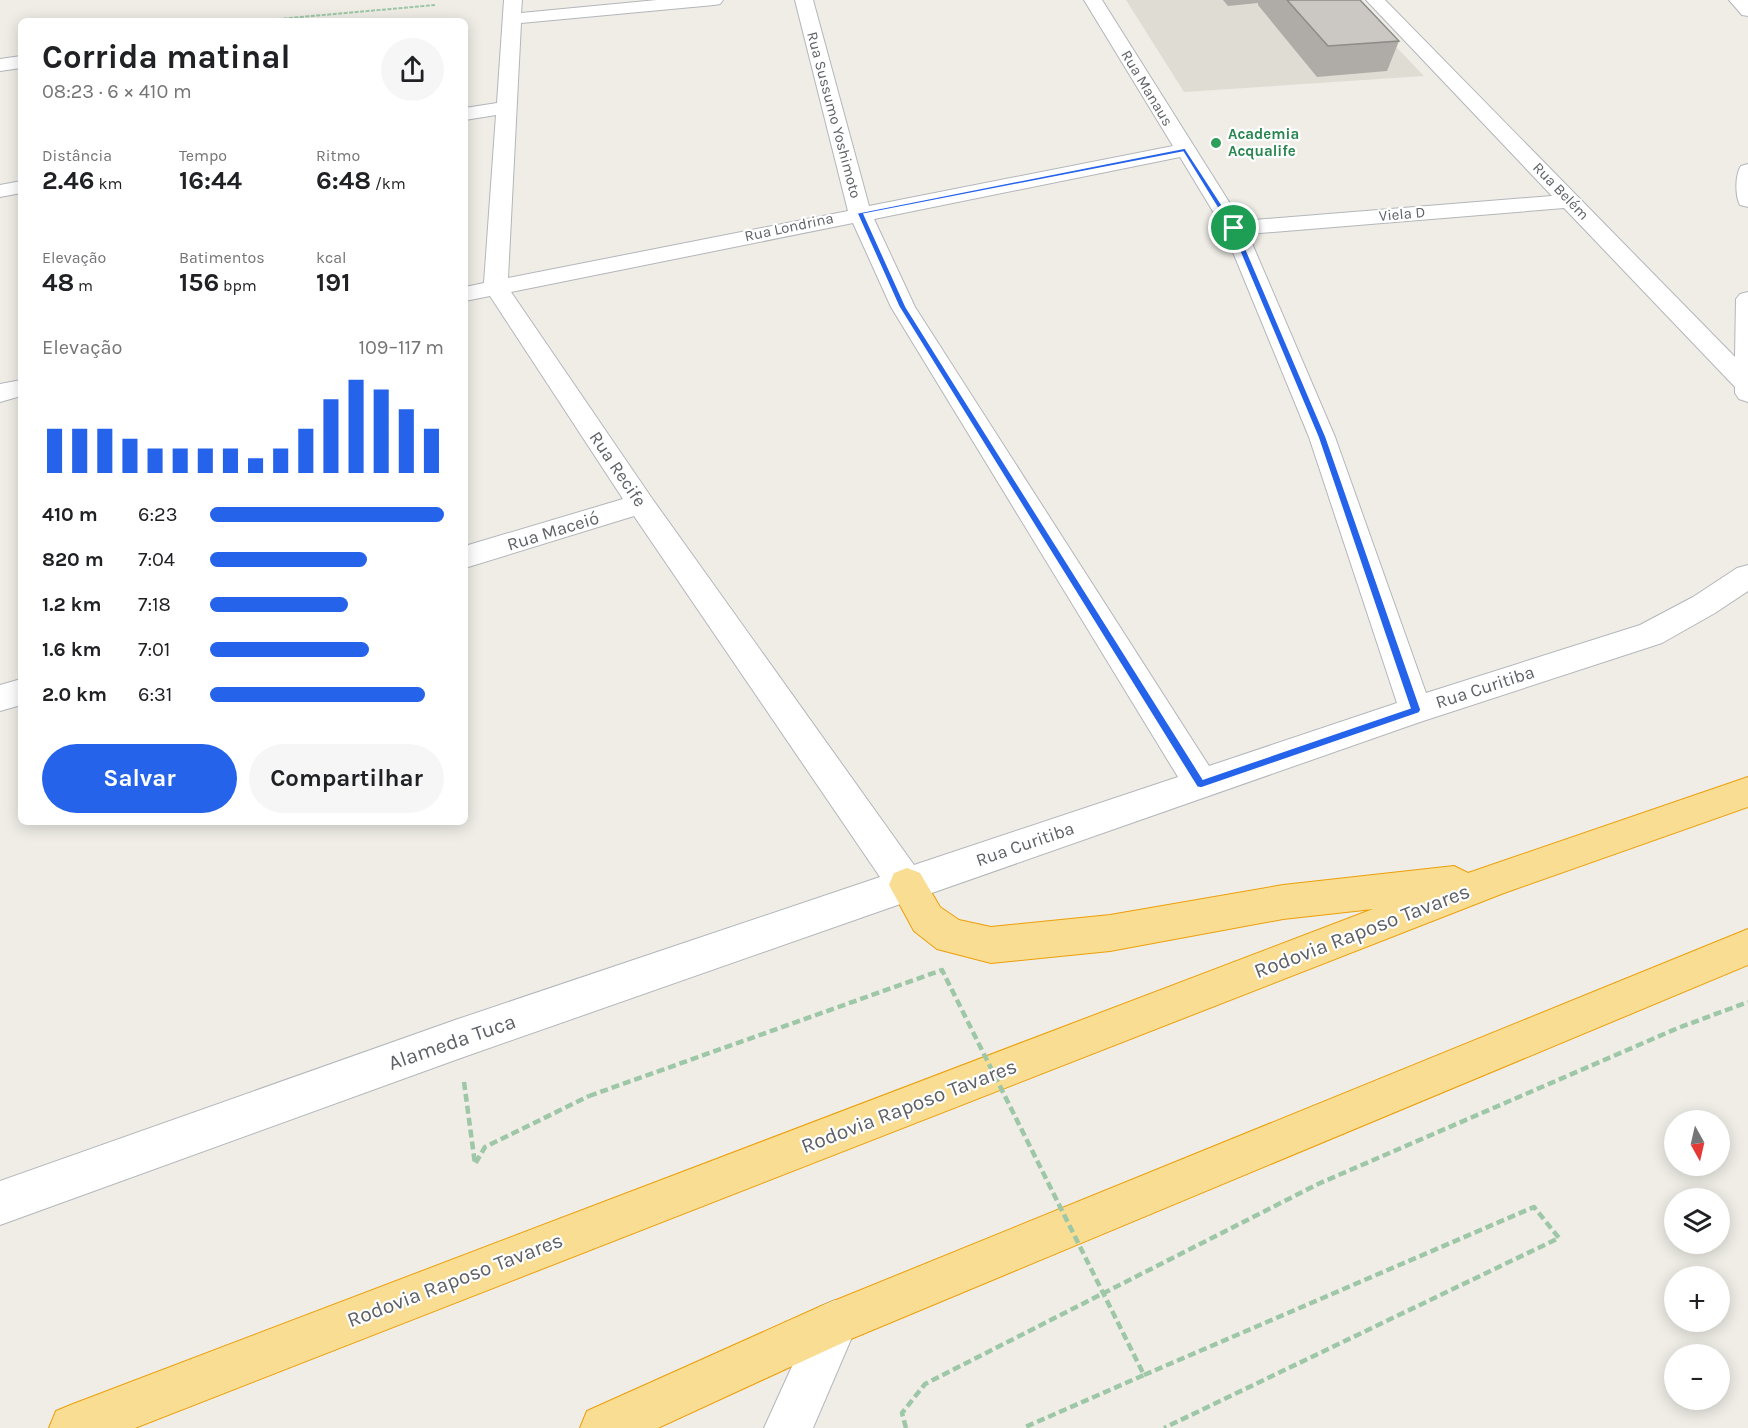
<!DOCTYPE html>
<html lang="pt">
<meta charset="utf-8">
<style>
body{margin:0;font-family:Karla,sans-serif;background:#f6f6f6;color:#202124;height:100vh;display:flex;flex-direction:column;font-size:22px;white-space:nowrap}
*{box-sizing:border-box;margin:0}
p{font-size:20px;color:#757577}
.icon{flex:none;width:33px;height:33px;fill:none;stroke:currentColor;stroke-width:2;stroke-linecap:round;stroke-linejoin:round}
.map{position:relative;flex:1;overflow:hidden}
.details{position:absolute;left:18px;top:18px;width:450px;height:807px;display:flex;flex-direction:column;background:#fff;border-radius:9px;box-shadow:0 3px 15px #0003}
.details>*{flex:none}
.needle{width:39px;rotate:172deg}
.controls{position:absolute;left:1664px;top:1110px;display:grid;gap:12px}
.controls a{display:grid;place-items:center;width:66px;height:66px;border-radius:50%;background:#fff;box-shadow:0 3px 15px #0003;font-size:30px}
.pin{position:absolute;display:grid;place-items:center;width:51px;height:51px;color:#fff;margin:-26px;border:3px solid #fff;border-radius:50%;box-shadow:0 2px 6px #0007}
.round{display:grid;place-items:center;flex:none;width:63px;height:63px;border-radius:32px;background:#f6f6f6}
.head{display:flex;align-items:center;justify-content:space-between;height:102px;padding:0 24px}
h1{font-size:33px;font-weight:700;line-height:45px}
.stats{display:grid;grid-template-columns:repeat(3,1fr);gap:9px;height:102px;padding:6px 24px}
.stats div{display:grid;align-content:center}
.stats b{font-size:26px;font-weight:700}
.stats small{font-size:16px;font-weight:400}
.stats p{font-size:16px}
.chart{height:168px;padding:12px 24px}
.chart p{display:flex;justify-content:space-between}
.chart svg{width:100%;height:108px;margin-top:6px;stroke:#2563eb;stroke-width:6}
.cta{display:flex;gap:12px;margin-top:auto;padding:12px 24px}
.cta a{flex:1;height:69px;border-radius:36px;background:#2563eb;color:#fff;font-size:24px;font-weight:700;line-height:69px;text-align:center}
.cta a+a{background:#f6f6f6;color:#202124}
ul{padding:0 24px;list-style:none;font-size:20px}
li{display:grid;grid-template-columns:96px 72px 1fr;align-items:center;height:45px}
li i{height:15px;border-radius:8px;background:#2563eb}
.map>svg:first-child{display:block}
.education{fill:#dfdcd4}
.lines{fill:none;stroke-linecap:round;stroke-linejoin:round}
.minor-casing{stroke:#b3b6ba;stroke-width:2}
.highway-casing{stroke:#ed9f08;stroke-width:2}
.path-far1{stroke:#9dc7a7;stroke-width:2;stroke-dasharray:4 1.5;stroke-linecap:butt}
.path{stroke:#9dc7a7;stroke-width:4.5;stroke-dasharray:8 4;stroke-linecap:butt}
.minor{fill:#fff;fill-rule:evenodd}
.highway{fill:#f9dd93;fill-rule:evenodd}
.path-bridge{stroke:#9dc7a7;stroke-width:4.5;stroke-dasharray:8 4;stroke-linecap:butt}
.wall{fill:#afaca8}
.building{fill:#cbc8c3;stroke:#8e8c88;stroke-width:1.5}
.route{fill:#2563eb;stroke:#fff;stroke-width:1.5;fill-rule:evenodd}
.leisure-dot{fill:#2e9e5b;stroke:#fff;stroke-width:2}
.labels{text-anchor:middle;stroke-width:4.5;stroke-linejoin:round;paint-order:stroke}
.far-street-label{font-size:15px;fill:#5e6266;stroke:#fff}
.far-leisure-label{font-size:15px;font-weight:bold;fill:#27864d;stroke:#fff;text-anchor:start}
.street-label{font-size:18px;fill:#5e6266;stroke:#fff}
.near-street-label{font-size:21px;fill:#5e6266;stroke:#fff}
</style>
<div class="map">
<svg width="1748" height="1428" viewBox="0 0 1748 1428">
<rect width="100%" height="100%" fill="#efede6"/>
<!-- education -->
<polygon class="education" points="1126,0 1351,0 1424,76 1184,92"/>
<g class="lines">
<!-- minor casing -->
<g class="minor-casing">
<g id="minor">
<path d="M504,0H522L521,13L657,0H723L720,4L714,5L521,23L508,278L848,211L795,0H813L869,206L1173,146L1084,0H1102L1241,221L1552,196L1366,0H1385L1735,357L1736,299L1740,294L1748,292V402L1739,399L1735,393V387L1564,208L1248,234L1335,437L1426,693L1640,625L1693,597L1737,568L1748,565V591L1715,613L1662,643L1420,722L458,1059L0,1225V1181L458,1019L880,877L634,516L465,568V546L623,499L490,296L465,301V287L484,283L496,115L465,120V108L497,103ZM1180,157L1223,228L1309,437L1397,703L1209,766L915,307L874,219ZM853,223L891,307L1178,777L914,865L651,497L511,292Z"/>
<polygon points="1729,0 1748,0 1748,16 1742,15"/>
<polygon points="21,56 21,68 0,71 0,59"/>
<path d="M1748,164V207L1740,205C1735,196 1735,174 1741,166Z"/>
<polygon points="21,181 21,193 0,197 0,185"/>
<polygon points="21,380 21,396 0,402 0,384"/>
<polygon points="21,679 21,705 0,711 0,685"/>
<polygon points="835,1300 851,1307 858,1323 813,1428 764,1428 819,1307"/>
</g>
</g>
<!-- highway casing -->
<g class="highway-casing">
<g id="highway">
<polygon points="1748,777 1748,807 1504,893 135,1428 49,1428 56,1411 73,1404 1373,909 1283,919 1110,951 991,963 937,949 914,931 889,885 894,873 907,868 920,873 940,907 959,920 991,927 1110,915 1283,885 1454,866 1468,873"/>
<polygon points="1748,929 1748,965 851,1339 658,1428 580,1428 587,1411 819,1307"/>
</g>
</g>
<!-- path-far1 -->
<polyline class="path-far1" points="256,21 435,5"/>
<!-- path -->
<g class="path">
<polyline points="464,1082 475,1164 485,1147 589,1096"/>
<polyline points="1144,1375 1534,1207 1559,1238 1164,1428"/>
<polyline points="906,1428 902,1413 925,1384 1318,1184 1678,1028 1748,1002"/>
</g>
<!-- minor -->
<use href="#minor" class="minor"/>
<!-- highway -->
<use href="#highway" class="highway"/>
<!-- path-bridge -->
<polyline class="path-bridge" points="589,1096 942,970 1144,1375 1023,1428"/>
</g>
<!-- wall -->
<polygon class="wall" points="1223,0 1360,0 1399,41 1387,71 1317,77 1258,5 1258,3 1228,6"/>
<!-- building -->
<polygon class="building" points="1287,0 1360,0 1399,41 1328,46"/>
<!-- route -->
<path class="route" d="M1185,148L1237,228L1326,437L1421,710L1419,713L1201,788L1197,787L899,307L857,213ZM1183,152L1230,228L1318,437L1410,708L1203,779L906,307L864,214Z"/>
<!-- markers -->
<circle class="leisure-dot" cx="1216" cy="143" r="6"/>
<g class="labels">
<!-- far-street labels -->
<g class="far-street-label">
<text transform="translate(1147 88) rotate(59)" y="5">Rua Manaus</text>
<text transform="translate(834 115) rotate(75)" y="5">Rua Sussumo Yoshimoto</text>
<text transform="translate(1561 191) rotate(46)" y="5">Rua Belém</text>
<text transform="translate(1402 214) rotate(-5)" y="5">Viela D</text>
<text transform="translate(789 227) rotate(-12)" y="5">Rua Londrina</text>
</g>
<!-- far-leisure labels -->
<g class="far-leisure-label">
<text x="1228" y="139">Academia<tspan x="1228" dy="17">Acqualife</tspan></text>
</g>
<!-- street labels -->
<g class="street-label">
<text transform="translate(618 469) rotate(56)" y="6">Rua Recife</text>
<text transform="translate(553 531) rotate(-17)" y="6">Rua Maceió</text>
<text transform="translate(1485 687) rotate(-18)" y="6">Rua Curitiba</text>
<text transform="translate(1025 844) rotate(-19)" y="6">Rua Curitiba</text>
</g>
<!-- near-street labels -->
<g class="near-street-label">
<text transform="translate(1362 931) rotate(-21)" y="7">Rodovia Raposo Tavares</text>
<text transform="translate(452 1042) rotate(-19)" y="7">Alameda Tuca</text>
<text transform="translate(909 1106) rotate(-21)" y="7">Rodovia Raposo Tavares</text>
<text transform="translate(455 1280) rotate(-21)" y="7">Rodovia Raposo Tavares</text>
</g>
</g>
</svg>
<div class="controls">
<a><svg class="needle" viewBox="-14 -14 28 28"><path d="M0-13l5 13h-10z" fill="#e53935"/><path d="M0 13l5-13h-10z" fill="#757577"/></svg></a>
<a><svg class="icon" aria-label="layers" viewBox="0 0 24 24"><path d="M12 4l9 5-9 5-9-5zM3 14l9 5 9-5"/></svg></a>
<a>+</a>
<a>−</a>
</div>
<div class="pin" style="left:1234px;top:228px;background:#1e9e55"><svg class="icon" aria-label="arrive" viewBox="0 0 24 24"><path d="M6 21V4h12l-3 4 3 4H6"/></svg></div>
<section class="details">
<div class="head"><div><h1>Corrida matinal</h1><p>08:23 · 6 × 410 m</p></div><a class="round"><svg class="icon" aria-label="share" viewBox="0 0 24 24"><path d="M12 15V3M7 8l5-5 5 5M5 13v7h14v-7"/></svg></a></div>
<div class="stats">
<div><p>Distância</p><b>2.46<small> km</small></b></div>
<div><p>Tempo</p><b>16:44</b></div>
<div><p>Ritmo</p><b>6:48<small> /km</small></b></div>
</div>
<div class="stats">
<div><p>Elevação</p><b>48<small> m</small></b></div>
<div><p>Batimentos</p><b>156<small> bpm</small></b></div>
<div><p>kcal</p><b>191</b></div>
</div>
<div class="chart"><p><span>Elevação</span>109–117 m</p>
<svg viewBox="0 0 160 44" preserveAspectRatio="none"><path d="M5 44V26M15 44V26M25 44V26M35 44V30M45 44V34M55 44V34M65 44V34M75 44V34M85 44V38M95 44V34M105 44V26M115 44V14M125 44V6M135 44V10M145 44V18M155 44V26"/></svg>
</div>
<ul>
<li><b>410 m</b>6:23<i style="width:100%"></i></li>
<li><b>820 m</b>7:04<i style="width:67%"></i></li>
<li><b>1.2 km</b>7:18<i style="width:59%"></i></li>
<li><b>1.6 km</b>7:01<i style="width:68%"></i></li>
<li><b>2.0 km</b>6:31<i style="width:92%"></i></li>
</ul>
<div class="cta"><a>Salvar</a><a>Compartilhar</a></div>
</section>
</div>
